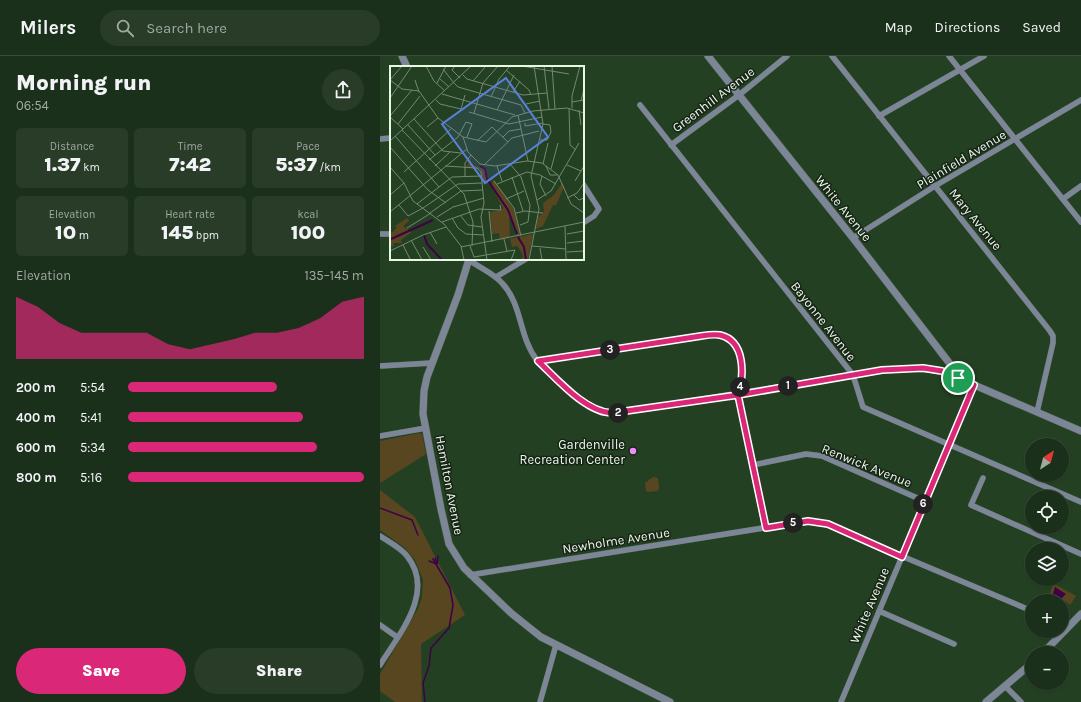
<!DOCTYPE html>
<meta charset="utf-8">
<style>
body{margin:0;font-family:Karla,sans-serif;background:#283c27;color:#f1f3f6;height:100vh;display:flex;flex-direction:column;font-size:15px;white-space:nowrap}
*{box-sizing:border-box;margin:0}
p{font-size:13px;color:#a0a9a2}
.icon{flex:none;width:22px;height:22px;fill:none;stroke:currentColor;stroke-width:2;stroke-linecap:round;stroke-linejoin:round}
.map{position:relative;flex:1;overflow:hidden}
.side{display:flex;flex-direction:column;background:#1b301a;width:380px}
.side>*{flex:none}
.needle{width:26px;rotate:36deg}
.buttons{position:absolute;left:645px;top:382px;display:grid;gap:8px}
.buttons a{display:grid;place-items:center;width:44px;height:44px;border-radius:50%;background:#1b301a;box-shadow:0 1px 3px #0004,0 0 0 1px #394b39;font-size:20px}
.pin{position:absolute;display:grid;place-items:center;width:34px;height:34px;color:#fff;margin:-17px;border:2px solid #fff;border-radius:50%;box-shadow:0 1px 4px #0007}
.km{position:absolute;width:20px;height:20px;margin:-10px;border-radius:50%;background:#222;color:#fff;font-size:11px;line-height:20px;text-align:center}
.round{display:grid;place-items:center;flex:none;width:42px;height:42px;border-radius:21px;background:#283c27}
.summary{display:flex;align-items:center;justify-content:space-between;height:68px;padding:0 16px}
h1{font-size:22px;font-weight:800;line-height:30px}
.stats{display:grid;grid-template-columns:repeat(3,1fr);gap:6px;height:68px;padding:4px 16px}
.stats div{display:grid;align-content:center;border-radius:6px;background:#283c27;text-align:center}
.stats b{font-size:20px;font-weight:800}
.stats small{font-size:11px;font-weight:400}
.stats p{font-size:11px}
.chart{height:112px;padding:8px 16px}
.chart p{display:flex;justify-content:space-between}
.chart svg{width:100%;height:72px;margin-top:4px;fill:#db2777;opacity:.7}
.cta{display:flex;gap:8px;margin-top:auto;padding:8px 16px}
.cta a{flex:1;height:46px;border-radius:24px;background:#db2777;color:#fff;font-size:16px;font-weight:800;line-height:46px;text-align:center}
.cta a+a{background:#283c27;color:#f1f3f6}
ul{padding:0 16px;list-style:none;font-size:13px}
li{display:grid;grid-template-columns:64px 48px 1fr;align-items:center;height:30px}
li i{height:10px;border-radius:5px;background:#db2777}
header{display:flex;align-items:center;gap:24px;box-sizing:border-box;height:56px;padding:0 20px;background:#1b301a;border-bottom:1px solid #394b39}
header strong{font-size:19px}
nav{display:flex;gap:22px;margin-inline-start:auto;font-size:14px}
.search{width:280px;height:36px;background:#283c27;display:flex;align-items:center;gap:10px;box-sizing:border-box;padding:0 14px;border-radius:22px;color:#a0a9a2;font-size:15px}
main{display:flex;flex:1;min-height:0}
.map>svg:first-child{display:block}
.green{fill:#584621}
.water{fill:#3f0046}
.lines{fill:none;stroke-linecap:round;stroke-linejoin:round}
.stream{stroke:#3f0046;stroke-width:1.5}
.minor-casing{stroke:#435d42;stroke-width:6}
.tertiary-casing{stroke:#435d42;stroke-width:8}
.minor{stroke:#7d8697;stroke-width:5.5}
.tertiary{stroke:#7d8697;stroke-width:7}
.route-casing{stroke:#fff;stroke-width:8}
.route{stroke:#db2777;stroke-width:5}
.poi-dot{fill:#ee8cf8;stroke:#172316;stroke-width:1.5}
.labels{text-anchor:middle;stroke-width:3;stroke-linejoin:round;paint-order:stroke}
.street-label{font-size:13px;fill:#e7f8e5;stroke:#172316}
.poi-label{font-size:13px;fill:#e7f8e5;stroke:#172316;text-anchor:end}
.inset-river{fill:none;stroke:#3f0046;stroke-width:2}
.inset-road{fill:none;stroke:#728a71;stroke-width:1}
.view{fill:#5a81dc;fill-opacity:0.15;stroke:#5a81dc;stroke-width:2}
.inset-edge{fill:none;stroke:#e7f8e5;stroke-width:2}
</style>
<header>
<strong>Milers</strong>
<div class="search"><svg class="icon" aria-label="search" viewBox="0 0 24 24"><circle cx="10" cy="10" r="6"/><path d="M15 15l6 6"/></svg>Search here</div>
<nav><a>Map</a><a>Directions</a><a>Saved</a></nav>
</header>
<main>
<section class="side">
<div class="summary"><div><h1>Morning run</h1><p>06:54</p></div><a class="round"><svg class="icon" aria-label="share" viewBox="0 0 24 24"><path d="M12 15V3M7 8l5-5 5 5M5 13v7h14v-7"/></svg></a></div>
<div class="stats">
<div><p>Distance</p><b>1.37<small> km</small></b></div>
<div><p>Time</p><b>7:42</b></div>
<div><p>Pace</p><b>5:37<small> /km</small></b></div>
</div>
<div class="stats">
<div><p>Elevation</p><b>10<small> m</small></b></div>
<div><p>Heart rate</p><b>145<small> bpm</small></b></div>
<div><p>kcal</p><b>100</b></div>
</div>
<div class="chart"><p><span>Elevation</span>135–145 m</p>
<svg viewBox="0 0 160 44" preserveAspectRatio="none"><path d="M0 44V6L10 12L20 22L30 28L40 28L50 28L60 28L70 35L80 38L90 35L100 32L110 28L120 28L130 25L140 19L150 9L160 6V44z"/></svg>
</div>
<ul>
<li><b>200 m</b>5:54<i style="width:63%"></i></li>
<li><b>400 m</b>5:41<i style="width:74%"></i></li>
<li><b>600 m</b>5:34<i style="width:80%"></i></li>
<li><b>800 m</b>5:16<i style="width:100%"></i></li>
</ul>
<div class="cta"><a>Save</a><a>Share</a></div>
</section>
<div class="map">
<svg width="701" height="646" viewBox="0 0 701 646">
<rect width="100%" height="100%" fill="#244023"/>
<!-- green -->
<g class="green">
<polygon points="39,377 42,378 46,398 0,427 0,385"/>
<polygon points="273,421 278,422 279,432 278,435 268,436 266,435 265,427"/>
<polygon points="0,434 35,461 85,559 41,588 42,646 15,646 0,635 0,618 38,553 42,541 43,524 35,504 25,492 0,474"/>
<polygon points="673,527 696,540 690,549 685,545 682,549 682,545 668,545"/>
</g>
<!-- water -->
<polygon class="water" points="675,531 686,538 679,545 671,545"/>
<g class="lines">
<!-- stream -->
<g class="stream">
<polyline points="0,452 32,464 38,479"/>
<polyline points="55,502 57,507"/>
<polyline points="49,505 57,508"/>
<polyline points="57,508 58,500"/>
<polyline points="45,646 43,627 49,610 51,592 69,572 73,549 70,532 53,503"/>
</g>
<!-- minor casing -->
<g class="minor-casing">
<g id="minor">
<polyline points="452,0 670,275 673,280 673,287 657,356"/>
<polyline points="569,0 701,166"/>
<polyline points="260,49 473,319 483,351 701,446"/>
<polyline points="499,60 604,0"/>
<polyline points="0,83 11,82"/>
<polyline points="291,89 359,39 407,0"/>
<polyline points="203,128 219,153 214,160 203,167"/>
<polyline points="683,143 701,130"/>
<polyline points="0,178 11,178"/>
<polyline points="473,182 555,130 701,44"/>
<path d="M89,204C100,212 113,217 122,227C142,248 139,280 156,303L209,351L222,357L243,356L502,314C532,313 549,310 578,322"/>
<polyline points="116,221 146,203"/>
<path d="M158,305L321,280C327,279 334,278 340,279C366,285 364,320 358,339L385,472"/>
<polyline points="0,310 52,307"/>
<polyline points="0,380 46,372"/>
<polyline points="373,409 426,398 442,400 544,445"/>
<polyline points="603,422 591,449 701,498"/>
<path d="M0,480C9,486 21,492 27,500C56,536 19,578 0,609"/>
<polyline points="90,519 402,469 428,465 448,469 652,555"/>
<polyline points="499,555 574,588"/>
<polyline points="0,569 17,581"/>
<polyline points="625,630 641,646"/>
<polyline points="160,646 176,589"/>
<polyline points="461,646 594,329"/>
</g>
</g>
<!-- tertiary casing -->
<g class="tertiary-casing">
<g id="tertiary">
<polyline points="22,0 27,11"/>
<polyline points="328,0 473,182 577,317 578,322 701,375"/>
<polyline points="89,203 78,239 47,321 44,335 43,358 61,453 69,488 84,512 131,557 161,581 290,646"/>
<polyline points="663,597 701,558"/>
<polyline points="606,646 652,607"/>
</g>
</g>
<!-- minor -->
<use href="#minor" class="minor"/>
<!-- tertiary -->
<use href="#tertiary" class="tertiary"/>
</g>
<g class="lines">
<!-- route casing -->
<g class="route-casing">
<path id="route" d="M578,322L562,315L543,312L502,314L358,339L232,357C205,356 177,323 158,305L321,280C327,279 334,278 340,279C366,285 364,320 358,339L386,472L428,465L448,468L522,501L594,329L578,322"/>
</g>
<!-- route -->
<use href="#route" class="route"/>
</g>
<!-- markers -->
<circle class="poi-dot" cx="253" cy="395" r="4"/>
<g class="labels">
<!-- street labels -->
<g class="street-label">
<text transform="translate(333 43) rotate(-37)" y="5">Greenhill Avenue</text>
<text transform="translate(581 103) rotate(-31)" y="5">Plainfield Avenue</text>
<text transform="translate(464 152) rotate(51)" y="5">White Avenue</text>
<text transform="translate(596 163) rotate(51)" y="5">Mary Avenue</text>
<text transform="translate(444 265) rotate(52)" y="5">Bayonne Avenue</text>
<text transform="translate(487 409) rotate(22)" y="5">Renwick Avenue</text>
<text transform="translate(70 429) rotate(79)" y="5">Hamilton Avenue</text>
<text transform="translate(236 484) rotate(-9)" y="5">Newholme Avenue</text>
<text transform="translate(489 549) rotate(-67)" y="5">White Avenue</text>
</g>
<!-- poi labels -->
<g class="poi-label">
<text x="245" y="393">Gardenville<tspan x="245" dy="15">Recreation Center</tspan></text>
</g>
</g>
<!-- overview -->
<g transform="translate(10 10)">
<rect width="194" height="194" fill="#244023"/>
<path d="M81,90L80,98L97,104L95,109L102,119L103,113L123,142L131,169L127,170L119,146L120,172L110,174L109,167L102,168L100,146L112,144L113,142L100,118L93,116L90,103L76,102ZM172,117L174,121L166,139H163L153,160L146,163L148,151L154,146L153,137L164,129ZM17,152L19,155L13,160L22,166L11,174L12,177H3L4,180L0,181V168L7,162L5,160ZM143,168L138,194H131L133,190L131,185L127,180L122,181L120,173Z" fill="#584621"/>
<path class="inset-river" d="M90,100L95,103L97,113L118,144L127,168M34,169L37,178L52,194M128,171L134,181L136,194M1,173L43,154"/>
<path class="inset-road" d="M36,0L44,15L55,25M65,0L62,4L70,12M132,0L179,8M154,0L159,43M162,0L165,43M53,3L64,17M116,4L139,24L141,29M73,9L77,13L133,29L157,27M49,12L59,21M0,14L12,23L29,25L48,52L73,71L78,86L90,98L105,100L137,95L152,97L168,109L181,138L194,147M0,14L12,0M25,14L29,26M83,15L96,0M47,17L56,0M64,17L68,21L131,39L135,47M123,26L130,15M52,28L125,49M101,31L109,13L120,0M0,32L22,0M46,34L50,38L71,43L75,29M191,35L194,23M182,36L194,34M136,38L150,35M179,42L180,79L186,84M182,42V30L190,0M107,44L124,9M189,44L191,59M79,46L119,58L152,51M84,47L93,17L108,0M128,49L138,95M0,50L22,24M0,51L13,63M24,53L53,85L71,87M135,57V60L153,57M8,58L30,30M18,59L45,89M37,61L48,52M12,64L74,128L83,156L82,180M5,70L49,121M73,71L96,76L122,51L143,45L177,42L194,47M113,71L119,65L131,63M150,74H157L161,66L160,59L153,58M0,75L81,0M87,75L102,61L118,76M0,81L38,124L56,137M39,94L68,71L76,56L82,58L77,71M120,98L131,111L140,139L138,156L130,159M153,98L158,77M94,99L122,72L149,65M177,99L191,105M45,100L60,86M55,100L87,102L91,106L94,137L91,151L97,194M107,100L112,115M156,100L160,109H167M0,101L14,117L23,135L54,158L71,180L74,194M161,103L168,77M14,106L61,63M75,110V97L81,89M152,110L150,118L156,130M122,111L133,145M104,115L124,142L131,170M185,115L194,100M107,118L137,106L150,109L166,118M0,129L14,117M184,129L189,134L194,132M177,132L187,127L194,117M116,133L134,125M147,134L161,125L189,77M27,138L62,111L92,110M9,139L18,150L33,142M33,142L68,118L92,117M99,145L102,176M0,146L77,83M40,147L71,125L93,124M126,147L135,145L153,147M70,149L78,159L92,161M47,151L63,141L94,132M62,152L68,162L76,168L93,169M52,156L89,143L111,144L110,139M175,160L176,194M17,162L41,147M40,166L47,178M177,168L194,165M114,173L117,185M21,174L32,194M177,177L194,175M13,179L20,193M80,180L84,191L125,184L121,194M142,180L176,183M33,181L41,194M71,181L194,156M150,182L152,194M0,185L33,169L56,161M177,186L194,185M139,194L149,143L141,110L153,58L144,0"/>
<path class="view" d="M116,12L158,71L95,117L52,58Z"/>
<rect width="194" height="194" class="inset-edge"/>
</g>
</svg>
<div class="buttons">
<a><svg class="needle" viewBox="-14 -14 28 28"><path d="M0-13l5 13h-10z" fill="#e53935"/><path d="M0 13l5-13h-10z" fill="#a0a9a2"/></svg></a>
<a><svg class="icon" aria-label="locate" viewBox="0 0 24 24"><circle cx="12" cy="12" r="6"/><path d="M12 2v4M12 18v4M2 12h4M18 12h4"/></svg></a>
<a><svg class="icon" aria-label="layers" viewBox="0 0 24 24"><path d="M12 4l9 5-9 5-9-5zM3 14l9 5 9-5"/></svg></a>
<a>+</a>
<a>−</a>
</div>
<div class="pin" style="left:578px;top:322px;background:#1e9e55"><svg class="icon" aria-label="arrive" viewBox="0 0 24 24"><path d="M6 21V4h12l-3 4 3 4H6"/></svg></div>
<b class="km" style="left:408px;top:330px">1</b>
<b class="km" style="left:238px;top:357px">2</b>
<b class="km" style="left:230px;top:294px">3</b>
<b class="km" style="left:360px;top:331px">4</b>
<b class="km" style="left:413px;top:467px">5</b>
<b class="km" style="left:543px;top:448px">6</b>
</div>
</main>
